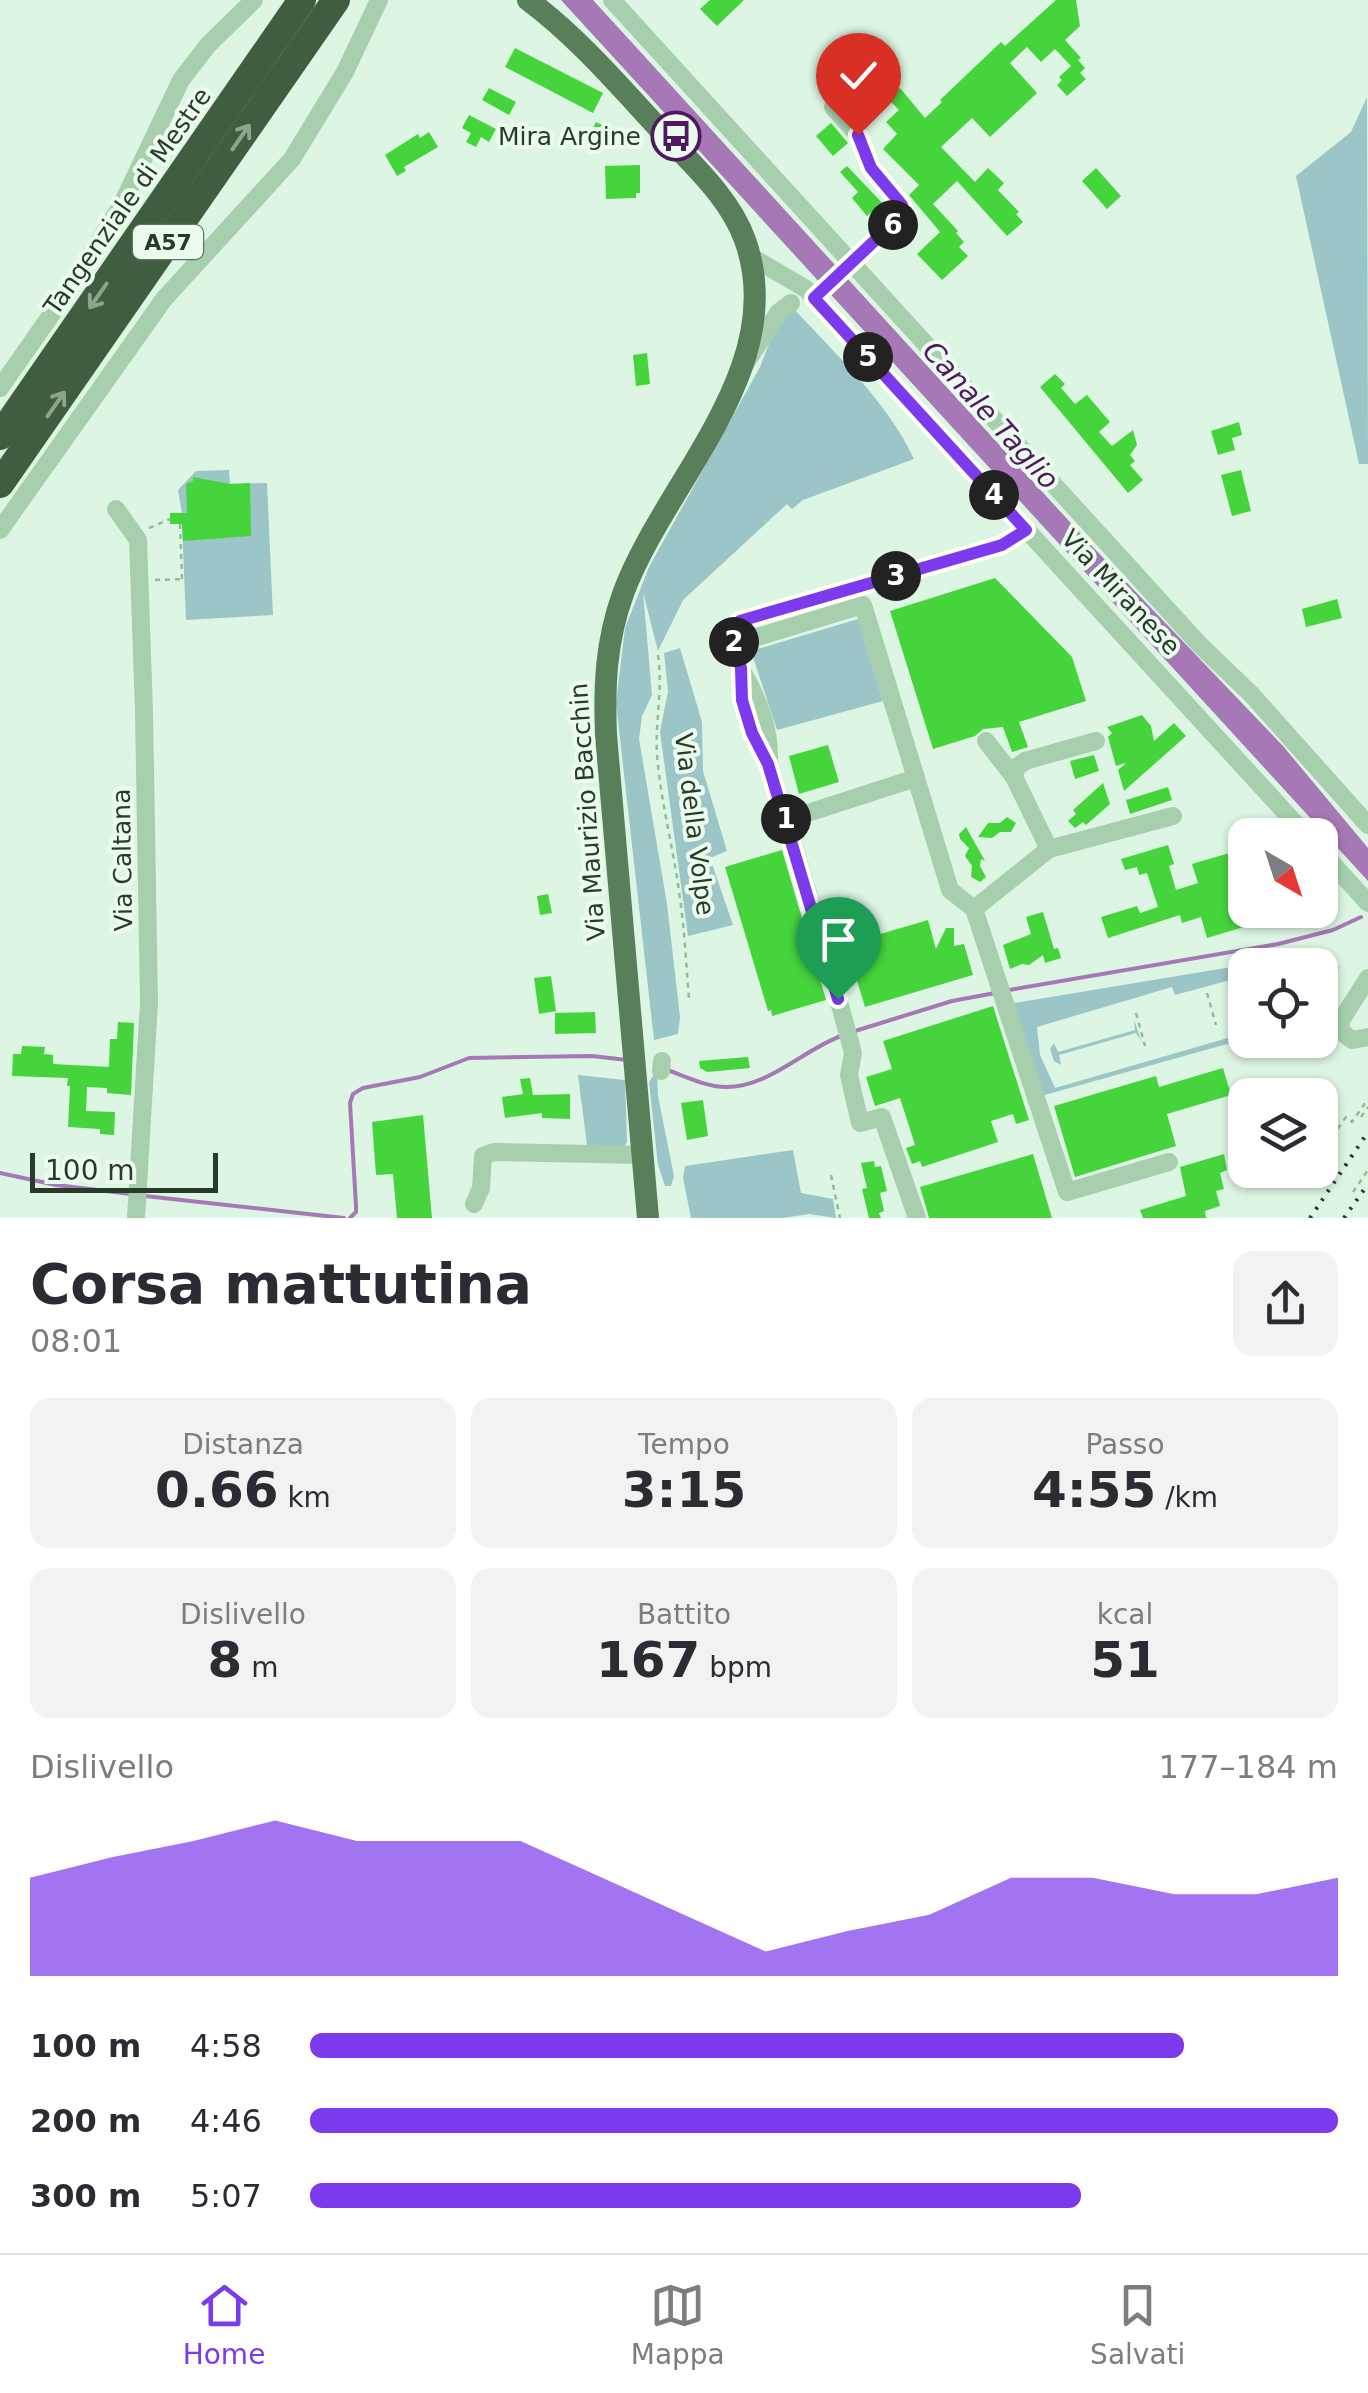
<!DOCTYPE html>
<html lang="it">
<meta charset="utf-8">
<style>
body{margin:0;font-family:"DejaVu Sans",sans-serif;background:#f2f2f3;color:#2b2b33;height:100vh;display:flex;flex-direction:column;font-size:38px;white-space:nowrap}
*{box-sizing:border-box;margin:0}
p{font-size:32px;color:#7c7c81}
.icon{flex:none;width:55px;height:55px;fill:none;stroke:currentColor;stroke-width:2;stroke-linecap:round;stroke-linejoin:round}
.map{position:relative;height:1218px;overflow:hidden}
.side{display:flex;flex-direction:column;background:#fff;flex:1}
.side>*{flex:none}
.needle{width:65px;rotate:141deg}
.buttons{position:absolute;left:1228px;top:818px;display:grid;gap:20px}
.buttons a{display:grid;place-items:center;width:110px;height:110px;border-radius:20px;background:#fff;box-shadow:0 2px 8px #0004;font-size:50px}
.scale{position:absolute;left:30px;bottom:25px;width:188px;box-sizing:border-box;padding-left:10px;border:5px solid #283b29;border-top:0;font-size:28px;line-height:35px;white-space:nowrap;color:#283b29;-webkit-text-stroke:8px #ebfcef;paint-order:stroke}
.pin{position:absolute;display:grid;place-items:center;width:85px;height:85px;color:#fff;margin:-102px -42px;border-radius:50% 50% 50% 0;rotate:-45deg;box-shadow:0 0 10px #0007}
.pin .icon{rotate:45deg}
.km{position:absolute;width:50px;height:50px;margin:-25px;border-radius:50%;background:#222;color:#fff;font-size:28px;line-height:50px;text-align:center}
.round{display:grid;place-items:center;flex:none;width:105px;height:105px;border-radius:20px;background:#f2f2f3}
.overview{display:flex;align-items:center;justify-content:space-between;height:170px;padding:0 30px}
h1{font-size:55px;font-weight:600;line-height:75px}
.stats{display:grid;grid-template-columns:repeat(3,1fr);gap:15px;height:170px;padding:10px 30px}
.stats div{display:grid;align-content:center;border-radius:20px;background:#f2f2f3;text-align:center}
.stats b{font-size:50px;font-weight:600}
.stats small{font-size:28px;font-weight:400}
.stats p{font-size:28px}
.chart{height:280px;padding:20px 30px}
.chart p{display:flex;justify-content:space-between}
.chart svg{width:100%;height:180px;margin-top:10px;fill:#7c3aed;opacity:.7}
ul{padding:0 30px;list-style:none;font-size:32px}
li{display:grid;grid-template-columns:160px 120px 1fr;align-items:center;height:75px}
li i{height:25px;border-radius:12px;background:#7c3aed}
.tabs{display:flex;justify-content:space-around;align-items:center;height:140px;border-top:2px solid #e1e1e2;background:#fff;font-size:28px;color:#7c7c81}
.tabs a{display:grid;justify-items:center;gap:5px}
.tabs .selected{color:#7c3aed}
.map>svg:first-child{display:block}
.green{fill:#9bc5c7}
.water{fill:#a678b6}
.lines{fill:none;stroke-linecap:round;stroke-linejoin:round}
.stream{stroke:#a678b6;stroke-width:4}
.building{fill:#46d43d}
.path{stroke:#91bc97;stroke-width:2.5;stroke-dasharray:5 5;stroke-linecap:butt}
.minor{stroke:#a7cfae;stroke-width:18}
.major{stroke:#587f59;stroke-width:22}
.highway{stroke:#3f5d3f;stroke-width:28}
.rail{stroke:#283b29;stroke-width:4;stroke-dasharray:2.5 8;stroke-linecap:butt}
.oneway{stroke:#8ca58e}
.route-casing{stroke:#fff;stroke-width:20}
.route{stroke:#7c3aed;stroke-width:12}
.labels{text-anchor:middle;stroke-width:8;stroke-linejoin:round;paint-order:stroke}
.shield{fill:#ebfcef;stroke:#627564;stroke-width:2.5}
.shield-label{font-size:22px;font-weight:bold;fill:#283b29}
.poi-label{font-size:25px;fill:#283b29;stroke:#ebfcef;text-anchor:end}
.street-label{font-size:25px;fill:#283b29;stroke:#ebfcef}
.water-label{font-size:28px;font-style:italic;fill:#511862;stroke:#ebfcef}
</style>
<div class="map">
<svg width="1368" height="1218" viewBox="0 0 1368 1218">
<rect width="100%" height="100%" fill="#ddf5e3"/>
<!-- green -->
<g class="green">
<polygon points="1367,97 1368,464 1359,464 1296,176 1351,132"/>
<path d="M794,309C837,356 887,401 914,459L803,500L792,509L787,504L683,600L658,651L643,592L652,695L642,716L639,739L667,904L680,1017L678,1034L654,1040L616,703L625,628L649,567L760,367L775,328Z"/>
<polygon points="229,470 230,484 267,483 273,615 186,620 182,524 170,524 170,513 182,513 178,490 196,471"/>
<polygon points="858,619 883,701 777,730 751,651"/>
<polygon points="680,648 702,722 703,771 727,851 710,858 733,925 688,936 660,732 668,691 664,653"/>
<polygon points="1315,953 1326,955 1339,967 1338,971 1331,973 1318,963 1245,965 1245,976 1175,995 1172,987 1037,1027 1040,1055 1055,1088 1245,1033 1245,1039 1041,1096 1014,1003"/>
<polygon points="1134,1019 1141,1041 1136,1033 1059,1055 1061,1065 1054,1061 1050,1049 1054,1043 1058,1052 1135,1030"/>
<polygon points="657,1071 658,1096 674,1176 671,1186 665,1186 658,1165 649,1082"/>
<polygon points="578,1075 625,1080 627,1142 624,1147 587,1145"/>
<polygon points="793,1150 801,1193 833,1199 836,1218 809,1214 783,1218 691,1218 683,1178 685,1166"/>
</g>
<!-- water -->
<polygon class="water" points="561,0 593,0 1089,543 1283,746 1368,848 1368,881"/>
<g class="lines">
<!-- stream -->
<g class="stream">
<polyline points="1009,990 1278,944 1333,930 1361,917"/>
<polyline points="855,1031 952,1001 995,993"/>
<path d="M665,1069C684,1076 706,1087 726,1087C769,1087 803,1050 841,1036"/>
<polyline points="0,1173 56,1185 131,1194"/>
<polyline points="145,1196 344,1218"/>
<polyline points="350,1218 356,1212 356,1206 350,1103 353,1094 363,1088 420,1077 469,1058 592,1056 627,1060"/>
</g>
</g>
<!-- building -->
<g class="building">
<polygon points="710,0 744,0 717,26 700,9"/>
<polygon points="1056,0 1076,0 1080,26 1065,40 1081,58 1078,60 1085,68 1080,73 1086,79 1067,96 1057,85 1062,80 1059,77 1071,66 1055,49 1041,62 1027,47 1010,63 1037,93 990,137 972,118 941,147 975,182 988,168 1004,183 998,190 1019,212 1016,214 1023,222 1007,236 957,181 933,204 958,231 956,233 964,242 959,247 968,256 942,280 917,254 940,232 909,195 919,185 883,149 897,134 886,122 899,110 888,99 900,88 925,118 942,102 940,100 1001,42 1005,46"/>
<polygon points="515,48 603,93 593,113 505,67"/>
<polygon points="489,88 516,102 509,115 482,100"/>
<polygon points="469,115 496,129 489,142 481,137 476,147 466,142 471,133 462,128"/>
<polygon points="596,122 605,126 598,141 587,140"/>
<polygon points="831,123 848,143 833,156 816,136"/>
<polygon points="429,132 438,147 404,167 406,171 397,176 385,155 418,134 420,138"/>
<polygon points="640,165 640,193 636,193 636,198 606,199 605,166"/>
<polygon points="847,166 888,209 878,216 873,211 867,216 852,198 858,192 840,172"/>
<polygon points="1096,168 1121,196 1107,209 1082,181"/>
<polygon points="647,353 650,384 636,386 633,355"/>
<polygon points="1055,374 1065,384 1061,388 1075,404 1087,395 1110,422 1099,432 1112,446 1133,430 1137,445 1130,455 1135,461 1130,465 1143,480 1128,493 1040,387"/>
<polygon points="1239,422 1242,435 1232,438 1235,450 1218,455 1211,431"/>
<polygon points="1241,470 1251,511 1232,516 1221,475"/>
<polygon points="193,477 230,484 250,483 251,536 183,541 182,524 170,524 170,513 187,513 186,484 193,481"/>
<polygon points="995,578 1072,657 1086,701 1019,722 1028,747 1012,752 1003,727 983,729 975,736 933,749 890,611"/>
<polygon points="1337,599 1342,618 1306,627 1302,609"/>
<polygon points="1142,715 1151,726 1154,741 1174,723 1186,736 1124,791 1118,770 1126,763 1116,766 1108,737 1112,733 1107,727"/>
<polygon points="828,745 839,782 799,794 789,756"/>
<polygon points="1094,755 1099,771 1075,779 1070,761"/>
<polygon points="1103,783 1110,804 1086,825 1083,822 1075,828 1068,821 1076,814 1073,810"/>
<polygon points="1168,787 1172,800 1130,814 1126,800"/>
<polygon points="1007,817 1016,823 1011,832 1000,832 992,838 978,837 988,823 1000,823"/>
<polygon points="966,827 985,861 981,859 980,866 986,877 980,882 971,877 972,866 965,856 969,848 960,839 959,834"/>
<polygon points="1168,845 1174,864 1169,866 1176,890 1198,883 1192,864 1243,849 1245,910 1261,910 1264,921 1207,938 1201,917 1182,923 1180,915 1108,938 1101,917 1137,906 1140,913 1158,907 1147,873 1139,875 1137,867 1125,870 1121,859"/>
<polygon points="782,850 826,1000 772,1016 771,1010 768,1011 725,867"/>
<polygon points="548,894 552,913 540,915 537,896"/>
<polygon points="1043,912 1054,949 1058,948 1061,958 1045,963 1043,955 1029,965 1022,964 1010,969 1003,945 1031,934 1026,917"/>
<polygon points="928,920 936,949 946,928 954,928 954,946 964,944 973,975 865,1007 846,944"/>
<polygon points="551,976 556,1011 539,1014 534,978"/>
<polygon points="993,1006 1029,1120 1016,1124 1013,1114 991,1121 998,1142 922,1167 920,1161 912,1164 906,1148 915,1145 900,1098 875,1106 866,1077 892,1069 883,1041"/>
<polygon points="595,1012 596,1033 555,1034 555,1013"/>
<polygon points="118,1022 134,1023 131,1095 107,1093 107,1088 87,1087 86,1111 115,1112 114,1135 100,1134 100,1129 68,1127 70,1086 67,1086 68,1078 12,1076 13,1054 21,1054 22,1046 45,1047 44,1054 53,1055 53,1064 109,1067 110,1039 117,1039"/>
<polygon points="748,1057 750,1068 707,1072 700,1068 699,1061"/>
<polygon points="1223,1068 1231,1095 1167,1114 1176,1146 1075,1177 1054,1106 1156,1076 1159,1087"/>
<polygon points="530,1078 533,1095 570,1094 570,1119 542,1118 542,1113 505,1118 502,1097 523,1094 520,1079"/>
<polygon points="703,1100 708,1136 687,1140 681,1103"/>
<polygon points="423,1115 432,1218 397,1218 393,1174 376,1175 372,1122"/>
<polygon points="1033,1154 1052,1218 929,1218 920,1187"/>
<polygon points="1224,1154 1227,1170 1220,1173 1224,1189 1216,1191 1220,1206 1205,1211 1206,1218 1143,1218 1140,1210 1186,1196 1180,1167"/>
<polygon points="874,1161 875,1167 881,1166 887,1191 880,1193 884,1211 879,1213 881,1218 869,1218 862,1189 867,1188 861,1163"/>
</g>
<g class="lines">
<!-- path -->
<g class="path">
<polyline points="180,524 182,579"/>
<polyline points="149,528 170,519"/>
<polyline points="155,580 184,579"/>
<path d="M658,655C663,690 655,721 657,755C661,804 674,850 680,899C685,932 686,965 689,998"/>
<polyline points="1207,993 1216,1025"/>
<polyline points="1320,1009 1328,1014"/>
<polyline points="1136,1013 1145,1046"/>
<polyline points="1361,1117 1368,1107"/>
<polyline points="1332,1137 1346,1117 1352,1122 1368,1099"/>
<polyline points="831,1175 840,1218"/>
<polyline points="1353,1192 1368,1170"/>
</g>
<!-- minor -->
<g class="minor">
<polyline points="612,0 1200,645 1252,695 1368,825"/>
<polyline points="750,256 806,289 1306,835"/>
<polyline points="814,298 904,213 901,205 871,169 858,135 833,107"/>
<polyline points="744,366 778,313 791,303"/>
<polyline points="0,388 72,285 121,206 181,80 208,45 254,0"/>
<polyline points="116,509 138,540 144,712 149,1003 136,1218"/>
<polyline points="0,530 164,299 292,159 345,72 379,0"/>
<polyline points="734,644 863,605 916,778 786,820"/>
<path d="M741,669C758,699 770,726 769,761"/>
<polyline points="986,741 1014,777"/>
<polyline points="916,778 950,890 974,909 1067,1192 1169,1162"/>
<polyline points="1049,849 1014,777 1017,767 1025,761 1096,741"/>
<polyline points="1320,850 1368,903"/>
<polyline points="974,909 1049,849 1173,816"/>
<polyline points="1368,978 1340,1022 1342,1032 1352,1040 1368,1037"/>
<polyline points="661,1071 662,1061"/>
<polyline points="474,1204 481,1188 483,1156 494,1152 642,1155"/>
<polyline points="917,1218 882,1117 860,1123 849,1075 853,1053 821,936 769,764 752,733 742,700 741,668 732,635 734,626 740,621 1002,545 1026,530"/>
</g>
<!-- major -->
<path class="major" d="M528,0C579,38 620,87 663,133C693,165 730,198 745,240C791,368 664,482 623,594C606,641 604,685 606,735L648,1218"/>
<!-- highway -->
<g class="highway">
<polyline points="0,436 302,0"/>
<polyline points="0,484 336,0"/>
</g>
<!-- rail -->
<g class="rail">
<polyline points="1310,1218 1368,1132"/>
<polyline points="1344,1218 1368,1184"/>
</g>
</g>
<!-- one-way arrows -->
<defs><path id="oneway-shaft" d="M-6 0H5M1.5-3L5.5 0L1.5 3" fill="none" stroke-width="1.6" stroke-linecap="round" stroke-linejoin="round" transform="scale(2.5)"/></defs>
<g class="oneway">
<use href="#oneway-shaft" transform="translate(241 137) rotate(-55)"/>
<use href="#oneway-shaft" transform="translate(98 296) rotate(125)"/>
<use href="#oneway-shaft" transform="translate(56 404) rotate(-55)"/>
</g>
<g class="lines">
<!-- route casing -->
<g class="route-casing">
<polyline id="route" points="838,999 768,764 752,733 742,700 741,668 732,635 734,626 740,621 1002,545 1026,530 814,298 904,213 902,205 871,168 858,135"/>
</g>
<!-- route -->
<use href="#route" class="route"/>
</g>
<!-- icons -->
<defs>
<g id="bus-ring" transform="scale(2.5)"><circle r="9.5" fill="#ebfcef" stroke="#511862" stroke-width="1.5"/><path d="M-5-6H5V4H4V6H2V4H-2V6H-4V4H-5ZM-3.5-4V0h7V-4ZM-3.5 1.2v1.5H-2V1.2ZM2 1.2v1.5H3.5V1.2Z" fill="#511862"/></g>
</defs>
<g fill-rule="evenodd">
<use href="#bus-ring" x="676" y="136"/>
</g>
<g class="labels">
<!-- shield labels -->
<rect class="shield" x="133" y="225" width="70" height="34" rx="8"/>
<g class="shield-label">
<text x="168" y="250">A57</text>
</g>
<!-- poi labels -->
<g class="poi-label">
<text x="641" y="145">Mira Argine</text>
</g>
<!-- street labels -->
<g class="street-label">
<text transform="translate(127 201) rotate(-55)" y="9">Tangenziale di Mestre</text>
<text transform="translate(1121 592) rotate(47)" y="9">Via Miranese</text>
<text transform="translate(587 812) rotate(-94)" y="9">Via Maurizio Bacchin</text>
<text transform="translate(695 824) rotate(83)" y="9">Via della Volpe</text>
<text transform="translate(122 860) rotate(-91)" y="9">Via Caltana</text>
</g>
<!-- water labels -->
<g class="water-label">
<text transform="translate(991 415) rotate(48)" y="10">Canale Taglio</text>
</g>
</g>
</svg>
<div class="buttons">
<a><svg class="needle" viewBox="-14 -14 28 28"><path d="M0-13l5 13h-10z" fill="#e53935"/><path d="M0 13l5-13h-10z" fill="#7c7c81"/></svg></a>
<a><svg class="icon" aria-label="locate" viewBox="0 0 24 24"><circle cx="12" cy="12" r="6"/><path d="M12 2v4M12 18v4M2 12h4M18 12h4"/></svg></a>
<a><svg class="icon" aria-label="layers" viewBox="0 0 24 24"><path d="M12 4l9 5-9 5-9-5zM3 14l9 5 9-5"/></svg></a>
</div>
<div class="scale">100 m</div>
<div class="pin" style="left:838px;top:999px;background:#1e9e55"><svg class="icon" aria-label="arrive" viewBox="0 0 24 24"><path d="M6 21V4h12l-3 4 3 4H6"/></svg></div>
<div class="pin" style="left:858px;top:135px;background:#d93025"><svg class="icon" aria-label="check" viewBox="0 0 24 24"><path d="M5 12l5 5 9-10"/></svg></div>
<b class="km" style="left:786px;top:819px">1</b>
<b class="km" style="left:734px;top:642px">2</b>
<b class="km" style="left:896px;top:576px">3</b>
<b class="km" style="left:994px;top:495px">4</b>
<b class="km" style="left:868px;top:357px">5</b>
<b class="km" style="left:893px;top:225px">6</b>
</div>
<section class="side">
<div class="overview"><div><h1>Corsa mattutina</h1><p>08:01</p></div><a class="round"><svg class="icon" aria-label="share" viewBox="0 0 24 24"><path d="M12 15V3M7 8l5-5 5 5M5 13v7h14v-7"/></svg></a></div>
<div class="stats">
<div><p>Distanza</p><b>0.66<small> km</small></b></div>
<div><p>Tempo</p><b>3:15</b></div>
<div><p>Passo</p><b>4:55<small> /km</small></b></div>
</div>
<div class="stats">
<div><p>Dislivello</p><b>8<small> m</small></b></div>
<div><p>Battito</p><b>167<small> bpm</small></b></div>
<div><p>kcal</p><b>51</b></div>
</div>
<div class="chart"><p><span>Dislivello</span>177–184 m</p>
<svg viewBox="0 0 160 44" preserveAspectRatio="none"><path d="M0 44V20L10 15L20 11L30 6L40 11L50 11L60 11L70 20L80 29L90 38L100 33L110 29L120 20L130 20L140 24L150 24L160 20V44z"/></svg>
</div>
<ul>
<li><b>100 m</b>4:58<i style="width:85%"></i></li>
<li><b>200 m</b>4:46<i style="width:100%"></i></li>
<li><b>300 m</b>5:07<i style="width:75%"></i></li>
</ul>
</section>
<nav class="tabs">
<a class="selected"><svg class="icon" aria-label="home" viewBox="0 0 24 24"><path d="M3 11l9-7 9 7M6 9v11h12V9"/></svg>Home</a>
<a><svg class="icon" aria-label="map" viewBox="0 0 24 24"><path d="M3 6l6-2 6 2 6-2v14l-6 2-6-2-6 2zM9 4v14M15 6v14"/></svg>Mappa</a>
<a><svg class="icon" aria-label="saved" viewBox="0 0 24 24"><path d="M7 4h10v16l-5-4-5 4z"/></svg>Salvati</a>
</nav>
